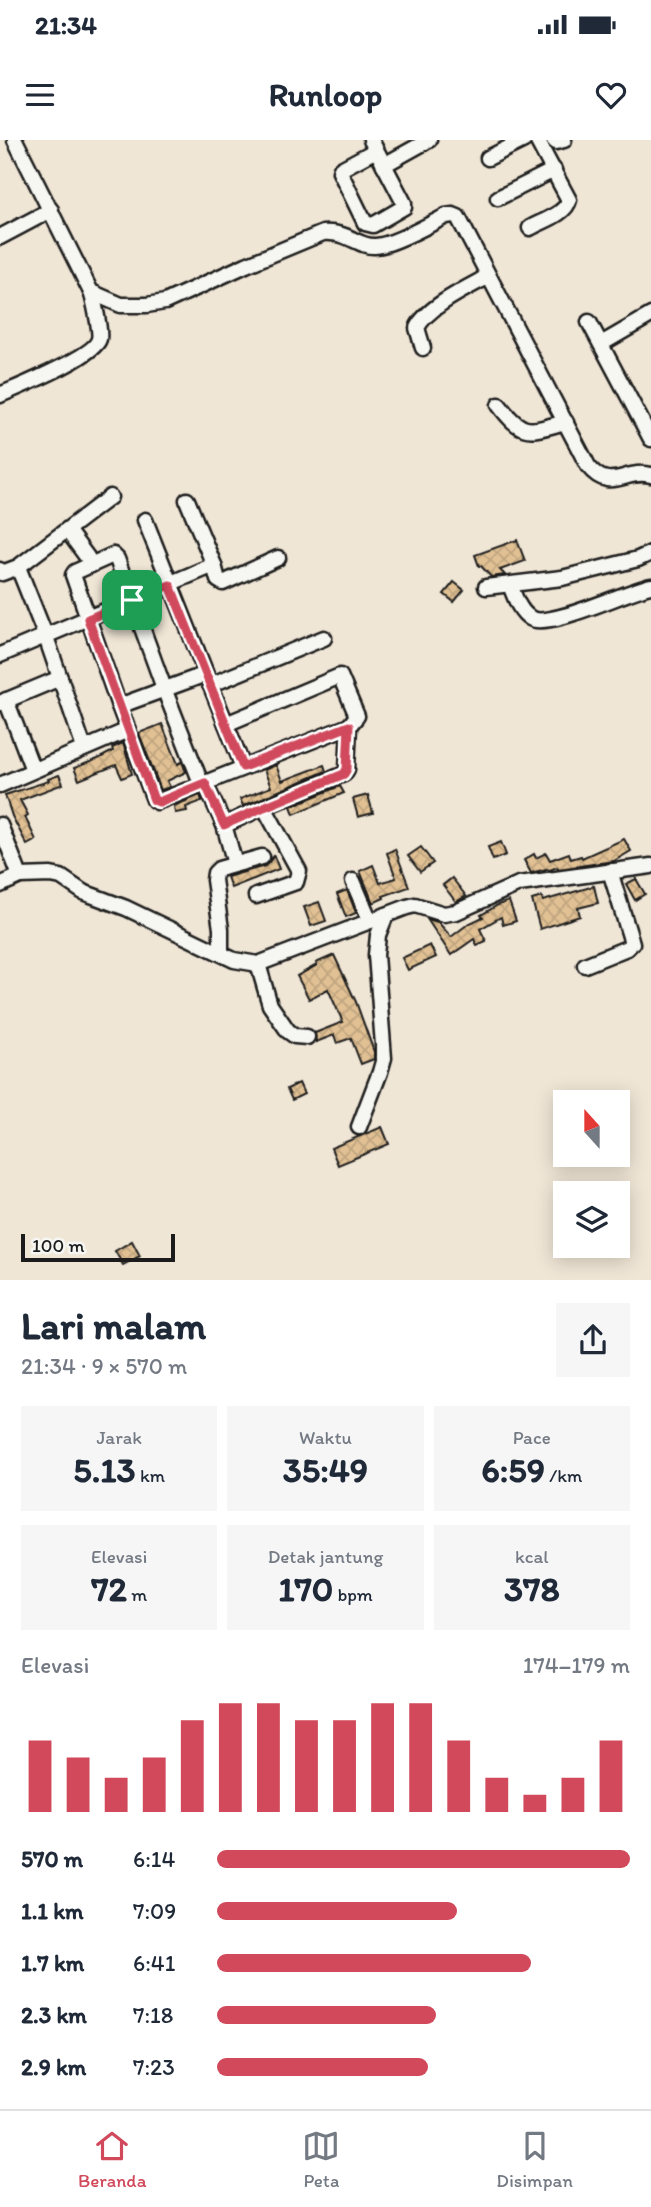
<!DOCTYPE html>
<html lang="id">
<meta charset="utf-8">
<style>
body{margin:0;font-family:Itim,sans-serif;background:#f6f6f7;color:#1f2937;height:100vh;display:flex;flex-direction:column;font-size:26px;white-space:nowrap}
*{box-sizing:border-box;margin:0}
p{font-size:23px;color:#747a83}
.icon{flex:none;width:38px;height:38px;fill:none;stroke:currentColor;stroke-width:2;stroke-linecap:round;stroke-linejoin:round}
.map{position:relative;height:1140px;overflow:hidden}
.side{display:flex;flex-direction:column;background:#fff;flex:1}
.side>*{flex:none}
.needle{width:46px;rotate:339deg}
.fabs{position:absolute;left:553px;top:950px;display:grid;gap:14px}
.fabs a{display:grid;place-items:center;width:77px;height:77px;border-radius:0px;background:#fff;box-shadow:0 4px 18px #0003;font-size:35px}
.scale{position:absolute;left:21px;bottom:18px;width:154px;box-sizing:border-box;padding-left:7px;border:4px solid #1c1c1c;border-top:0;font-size:19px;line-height:24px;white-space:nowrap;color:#1c1c1c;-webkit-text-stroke:5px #f6f6f2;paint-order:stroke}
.pin{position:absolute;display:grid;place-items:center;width:60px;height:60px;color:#fff;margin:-30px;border-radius:14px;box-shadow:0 4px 10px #0006}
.round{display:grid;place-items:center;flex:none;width:74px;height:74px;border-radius:0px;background:#f6f6f7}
.overview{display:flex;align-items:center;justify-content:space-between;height:119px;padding:0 21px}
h1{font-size:38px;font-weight:700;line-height:52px}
.stats{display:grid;grid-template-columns:repeat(3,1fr);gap:10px;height:119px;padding:7px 21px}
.stats div{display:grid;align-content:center;border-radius:0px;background:#f6f6f7;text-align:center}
.stats b{font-size:35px;font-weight:700}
.stats small{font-size:19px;font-weight:400}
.stats p{font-size:19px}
.chart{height:196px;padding:14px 21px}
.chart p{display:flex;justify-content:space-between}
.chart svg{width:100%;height:126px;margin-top:7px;stroke:#d1495b;stroke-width:6}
ul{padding:0 21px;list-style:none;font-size:23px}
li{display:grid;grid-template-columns:112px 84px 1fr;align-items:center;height:52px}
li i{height:18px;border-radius:9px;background:#d1495b}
.status{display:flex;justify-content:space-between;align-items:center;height:49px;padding:0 35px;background:#fff;direction:ltr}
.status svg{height:19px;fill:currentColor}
header{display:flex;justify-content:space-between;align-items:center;height:91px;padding:0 21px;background:#fff;font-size:32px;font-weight:700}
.tab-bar{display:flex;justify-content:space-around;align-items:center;height:98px;border-top:2px solid #e0e1e3;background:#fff;font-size:19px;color:#747a83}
.tab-bar a{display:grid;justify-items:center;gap:4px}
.tab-bar .active{color:#d1495b}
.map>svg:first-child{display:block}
.building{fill:url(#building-cross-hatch);stroke:#1c1c1c;stroke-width:2}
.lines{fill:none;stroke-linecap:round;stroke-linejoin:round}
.minor-casing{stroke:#1c1c1c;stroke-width:19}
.minor{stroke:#f6f6f2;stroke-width:14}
.route-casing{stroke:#fff;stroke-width:14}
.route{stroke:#d1495b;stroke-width:9}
</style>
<div class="status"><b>21:34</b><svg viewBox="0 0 49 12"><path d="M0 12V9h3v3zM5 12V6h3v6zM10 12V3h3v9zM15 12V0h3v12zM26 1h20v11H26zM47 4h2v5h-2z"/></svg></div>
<header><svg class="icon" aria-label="menu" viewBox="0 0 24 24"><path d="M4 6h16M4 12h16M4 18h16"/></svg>Runloop<svg class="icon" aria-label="heart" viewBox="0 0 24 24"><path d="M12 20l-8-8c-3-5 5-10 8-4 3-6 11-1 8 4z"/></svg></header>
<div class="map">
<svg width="651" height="1140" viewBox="0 0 651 1140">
<defs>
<pattern id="building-cross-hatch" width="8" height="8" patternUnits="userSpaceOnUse" patternTransform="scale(1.75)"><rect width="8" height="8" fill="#e1c194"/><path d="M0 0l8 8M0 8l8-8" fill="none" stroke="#c0a57f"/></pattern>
</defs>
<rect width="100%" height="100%" fill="#f0e6d6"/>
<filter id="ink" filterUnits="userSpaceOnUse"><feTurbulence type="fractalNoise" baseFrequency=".0143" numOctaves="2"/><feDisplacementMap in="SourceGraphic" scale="14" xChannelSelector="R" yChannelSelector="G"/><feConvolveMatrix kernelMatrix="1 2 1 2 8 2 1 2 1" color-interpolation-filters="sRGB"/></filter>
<g filter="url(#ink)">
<!-- building -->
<g class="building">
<polygon points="517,400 525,421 500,430 505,435 491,437 481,426 479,426 475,415"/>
<polygon points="454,442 464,450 454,462 444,454"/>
<polygon points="162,584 178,624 182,622 186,632 167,641 170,647 161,650 139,593"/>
<polygon points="123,603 132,634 122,638 116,625 79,640 74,628 98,619 113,611 112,608"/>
<polygon points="276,625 282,641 324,625 326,631 243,666 240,659 271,647 264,630"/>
<polygon points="59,635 63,644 20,660 28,675 25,677 36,700 27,705 12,676 5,655 49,641 48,639"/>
<polygon points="340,646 344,653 294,674 291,666"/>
<polygon points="200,655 202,661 186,667 187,671 175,673 174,666"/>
<polygon points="368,655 373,673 358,677 353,659"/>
<polygon points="624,699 631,711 614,721 558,729 557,727 550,730 546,729 531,733 524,720 534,714 536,718 546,713 550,720 569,713 571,719 581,716 582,718"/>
<polygon points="501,702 506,715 493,720 488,707"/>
<polygon points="421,707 433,723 420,732 408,716"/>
<polygon points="395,709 409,747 383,756 384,758 373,763 360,731 373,725 380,743 396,738 387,713"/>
<polygon points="274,716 279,729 231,748 227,737 265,726"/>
<polygon points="452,738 466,756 456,762 443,745"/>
<polygon points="636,739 645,754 635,760 626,744"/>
<polygon points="594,746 598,763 578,768 580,776 540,789 532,760 542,757 543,761"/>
<polygon points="347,750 356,773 346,777 337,754"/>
<polygon points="509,761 516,781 503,785 501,777 480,789 486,801 477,805 474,799 451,815 427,779 438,782 451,797 468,784 483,777 481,775 498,765"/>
<polygon points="319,762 326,781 311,786 304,767"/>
<polygon points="430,805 436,817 408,830 402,818"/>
<polygon points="334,815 356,862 374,912 374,919 361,924 351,898 337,903 334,895 316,902 315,893 343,882 328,849 309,859 297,836 317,825 316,823"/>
<polygon points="299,943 304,954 292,960 287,949"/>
<polygon points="382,987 389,1004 338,1025 331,1008"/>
<polygon points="132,1101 140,1116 123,1125 115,1111"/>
</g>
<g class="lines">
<!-- minor casing -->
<g class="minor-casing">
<g id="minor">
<path d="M15,0L91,152L121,165H147L165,162L246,125L323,93C348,91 358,107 375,106C391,106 431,84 446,76L453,75L458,77L588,326C610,354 626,328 651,335"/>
<polyline points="371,0 404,63 404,67 373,85 365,83 340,32 341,29 376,10"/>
<polyline points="554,0 556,2 564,0"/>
<polyline points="488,18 524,0"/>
<polyline points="384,25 429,0"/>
<polyline points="498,58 554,30"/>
<path d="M530,88C542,81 566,74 569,60L537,0"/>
<polyline points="0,97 51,70"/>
<polyline points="589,182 651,299"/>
<polyline points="601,204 651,175"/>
<path d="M423,208L417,188C427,167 467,148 487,137"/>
<path d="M0,255C18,247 95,216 99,199C101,192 94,160 91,152"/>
<path d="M499,265C524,298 529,291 566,282"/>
<polyline points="187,360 214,425"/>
<polyline points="145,380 226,584 340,536 357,576 349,586 347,629 344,634 264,667 224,685 235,724"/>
<polyline points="67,390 87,417 91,425"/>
<polyline points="0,430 2,433 18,427"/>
<path d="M510,445C515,457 519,471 530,478C548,490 626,451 651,446"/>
<polyline points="486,447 562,438 638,419 651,413"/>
<polyline points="0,515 214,425 218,440 223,443 278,418"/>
<polyline points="210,545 324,498"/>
<polyline points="6,560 33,630"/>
<polyline points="0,563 60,538"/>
<polyline points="119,566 73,435 75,432 113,415 117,419 165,551 201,643"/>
<polyline points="226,584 243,627"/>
<polyline points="128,590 154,660 157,662 349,586"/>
<polyline points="84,608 46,497 18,427 110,357"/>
<polyline points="205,643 224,685"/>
<polyline points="0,645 128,590 119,566 206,534"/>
<polyline points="0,685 20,736"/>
<polyline points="353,741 370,781"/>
<polyline points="0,745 20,736 51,735 61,737 83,752 126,768 234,820 258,824 407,767 415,765 444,774 456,772 519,744 651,726"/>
<polyline points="256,756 296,742 299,731 264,667"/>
<polyline points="221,813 221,789 214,740 215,733 219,729 262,717"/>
<polyline points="258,824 270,865 288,891 295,896 307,897"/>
<polyline points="585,825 627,808 632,803 610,731"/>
<polyline points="359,987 380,932 384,918 376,815 378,795 386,775"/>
</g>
</g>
<!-- minor -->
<use href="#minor" class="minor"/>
</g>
</g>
<g class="lines" filter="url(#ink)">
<!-- route casing -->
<g class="route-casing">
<polygon id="route" points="170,445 243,627 349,586 347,629 344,634 264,667 224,685 205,643 159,662 154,660 88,479"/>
</g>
<!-- route -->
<use href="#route" class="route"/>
</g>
</svg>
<div class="fabs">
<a><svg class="needle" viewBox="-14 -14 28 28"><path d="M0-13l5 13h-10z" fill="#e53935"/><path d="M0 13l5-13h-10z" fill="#747a83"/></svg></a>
<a><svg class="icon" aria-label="layers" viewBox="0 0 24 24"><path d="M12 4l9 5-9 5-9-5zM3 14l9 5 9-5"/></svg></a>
</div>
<div class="scale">100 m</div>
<div class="pin" style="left:132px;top:460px;background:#1e9e55"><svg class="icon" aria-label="arrive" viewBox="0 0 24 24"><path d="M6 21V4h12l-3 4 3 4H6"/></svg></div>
</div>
<section class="side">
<div class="overview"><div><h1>Lari malam</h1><p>21:34 · 9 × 570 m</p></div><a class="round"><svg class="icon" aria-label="share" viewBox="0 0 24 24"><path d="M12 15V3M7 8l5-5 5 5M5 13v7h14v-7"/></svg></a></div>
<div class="stats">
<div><p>Jarak</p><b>5.13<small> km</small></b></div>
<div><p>Waktu</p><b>35:49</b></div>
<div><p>Pace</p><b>6:59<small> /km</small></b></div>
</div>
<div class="stats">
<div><p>Elevasi</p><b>72<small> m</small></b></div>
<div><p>Detak jantung</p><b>170<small> bpm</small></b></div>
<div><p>kcal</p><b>378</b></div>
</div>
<div class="chart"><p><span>Elevasi</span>174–179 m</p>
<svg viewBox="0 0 160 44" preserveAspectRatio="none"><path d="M5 44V19M15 44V25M25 44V32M35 44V25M45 44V12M55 44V6M65 44V6M75 44V12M85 44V12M95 44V6M105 44V6M115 44V19M125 44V32M135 44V38M145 44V32M155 44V19"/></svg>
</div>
<ul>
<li><b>570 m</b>6:14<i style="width:100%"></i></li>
<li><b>1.1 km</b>7:09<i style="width:58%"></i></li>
<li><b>1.7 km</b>6:41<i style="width:76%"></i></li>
<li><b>2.3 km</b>7:18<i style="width:53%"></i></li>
<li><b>2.9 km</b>7:23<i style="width:51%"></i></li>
</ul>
</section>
<nav class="tab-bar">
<a class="active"><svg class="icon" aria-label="home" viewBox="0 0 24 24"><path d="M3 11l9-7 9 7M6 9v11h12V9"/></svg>Beranda</a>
<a><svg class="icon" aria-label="map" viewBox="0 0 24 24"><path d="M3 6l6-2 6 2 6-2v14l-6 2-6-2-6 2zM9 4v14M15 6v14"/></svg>Peta</a>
<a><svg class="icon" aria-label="saved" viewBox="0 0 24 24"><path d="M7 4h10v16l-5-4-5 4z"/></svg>Disimpan</a>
</nav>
